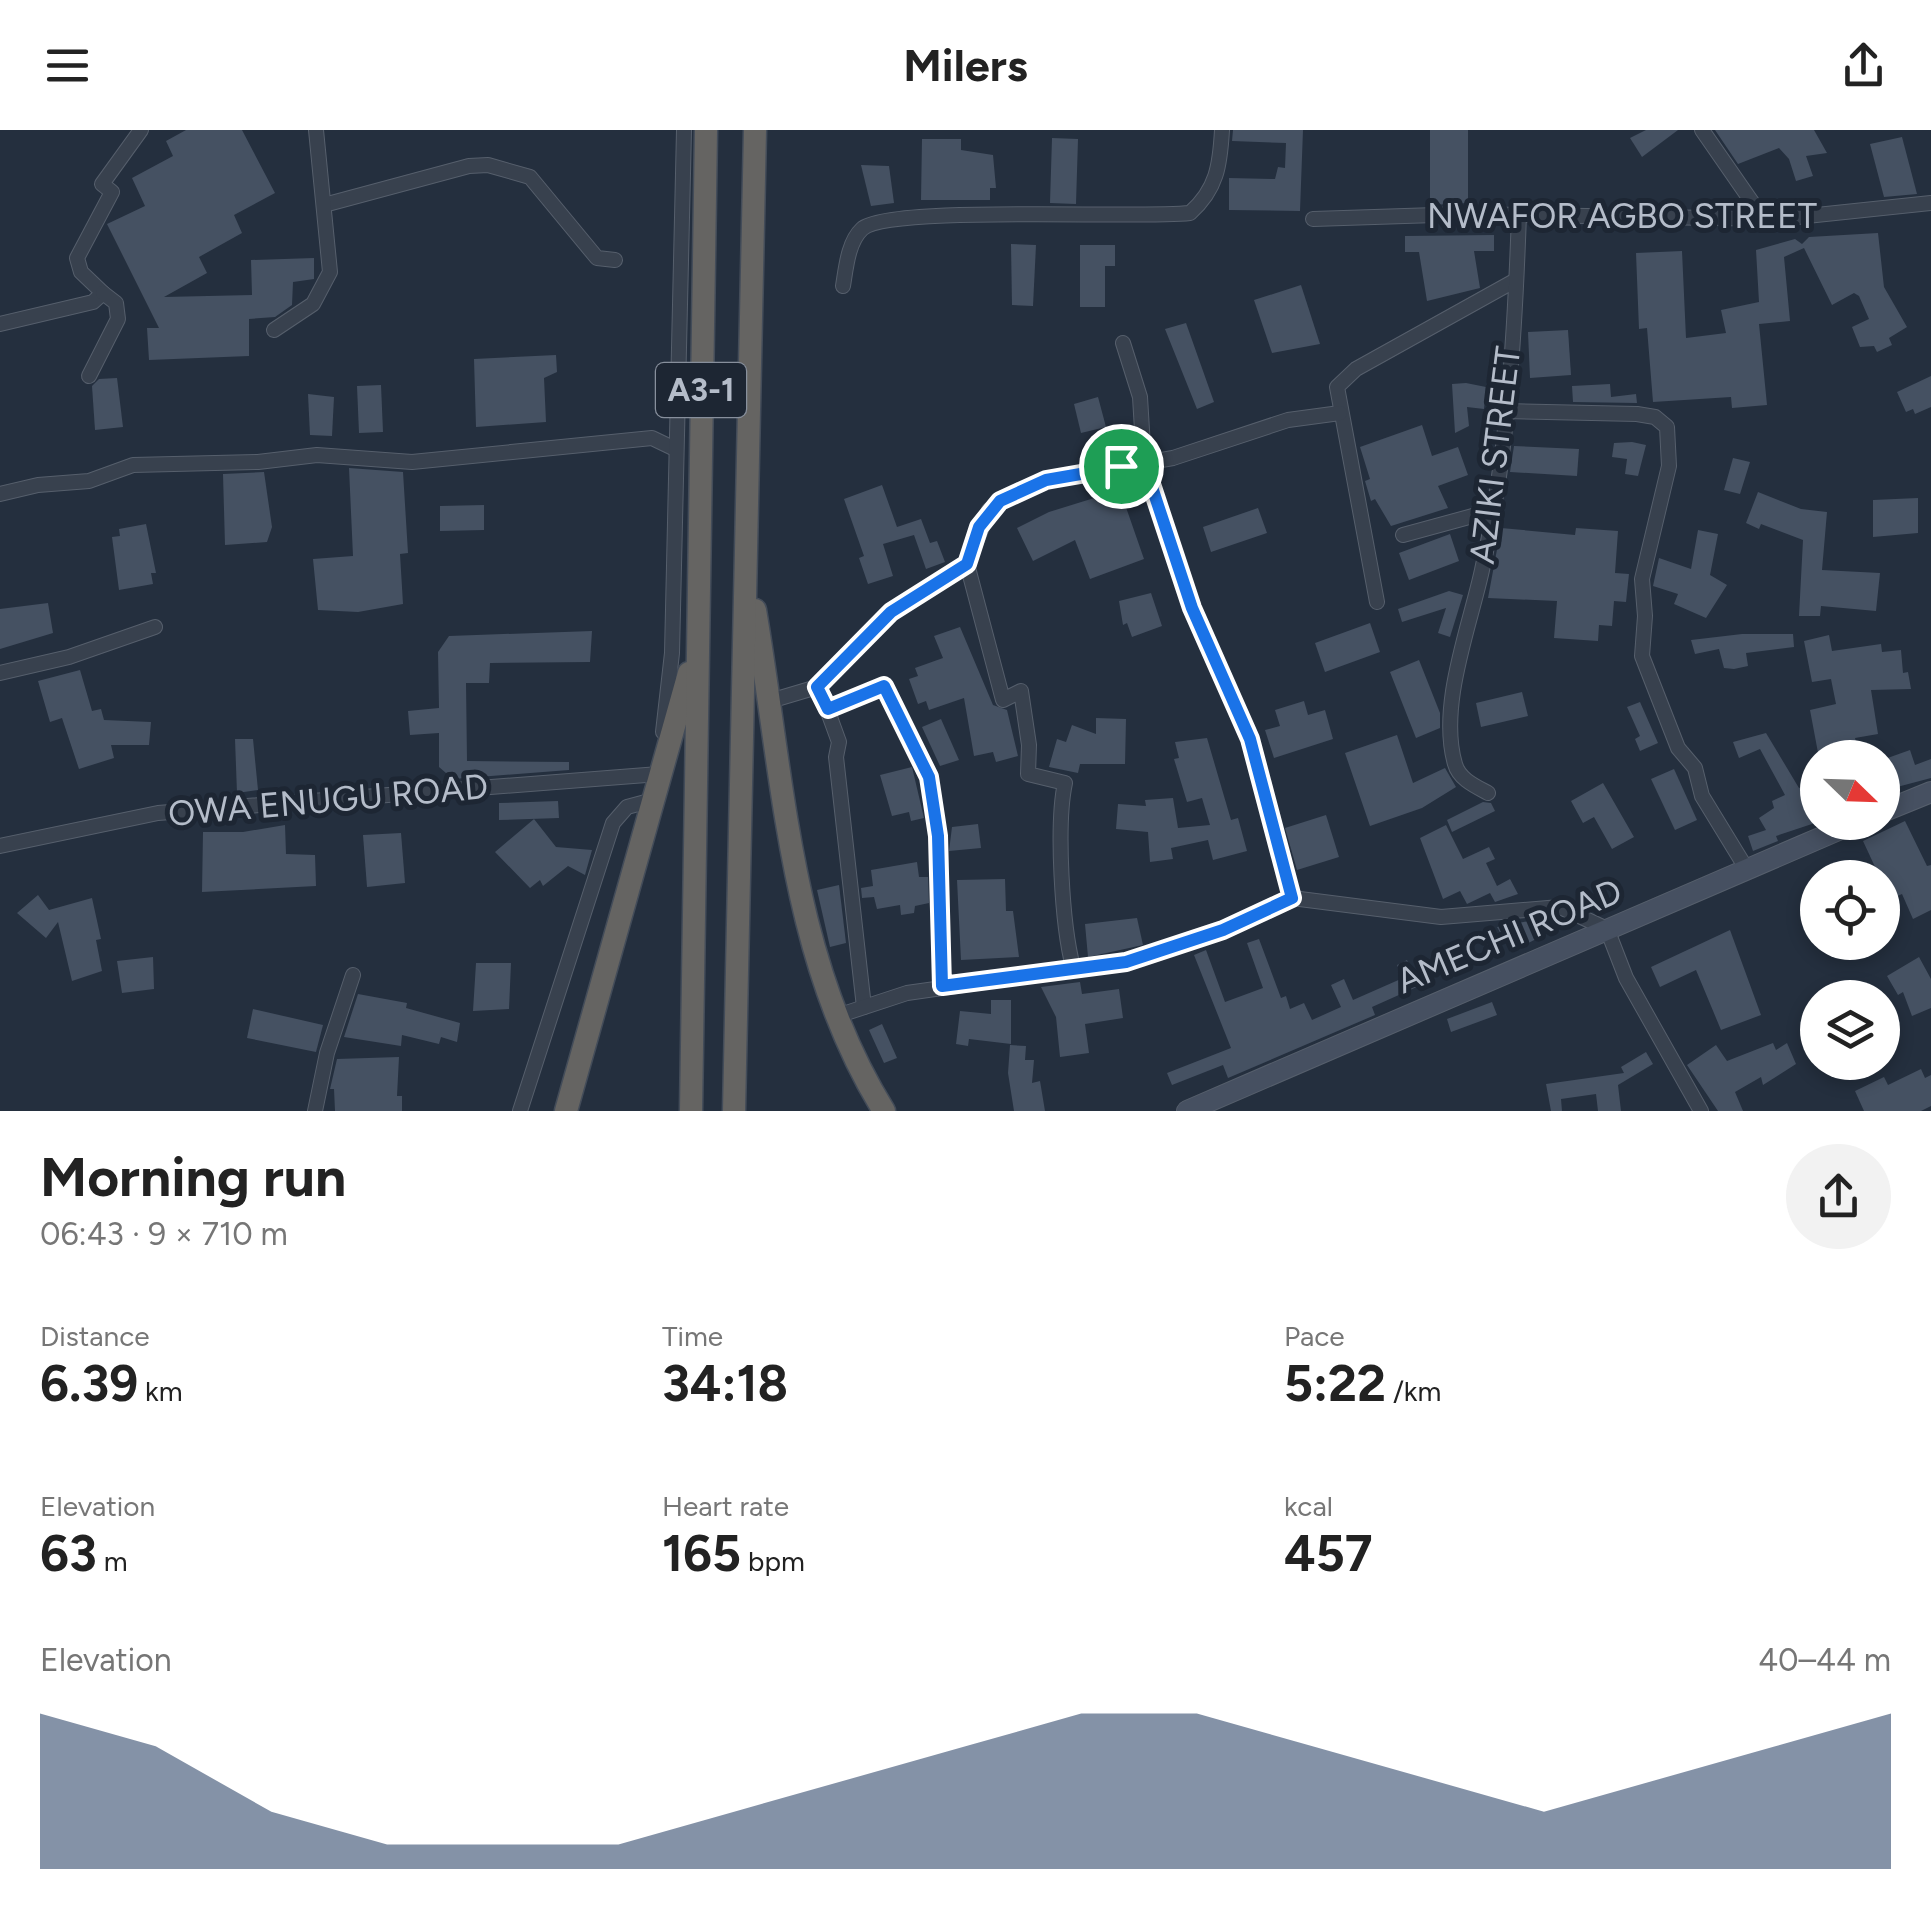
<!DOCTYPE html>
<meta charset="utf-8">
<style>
body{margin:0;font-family:Figtree,sans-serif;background:#f2f2f2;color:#222;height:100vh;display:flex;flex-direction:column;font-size:38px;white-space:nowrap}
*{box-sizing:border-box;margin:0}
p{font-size:32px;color:#767676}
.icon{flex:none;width:55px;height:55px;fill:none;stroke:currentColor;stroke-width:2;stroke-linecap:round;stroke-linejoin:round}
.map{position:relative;height:981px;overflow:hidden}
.panel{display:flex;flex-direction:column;background:#fff;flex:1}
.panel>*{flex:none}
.needle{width:65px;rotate:113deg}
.controls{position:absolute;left:1800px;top:610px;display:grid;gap:20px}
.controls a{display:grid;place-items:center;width:100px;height:100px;border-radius:50%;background:#fff;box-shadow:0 5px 15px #0003;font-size:50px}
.pin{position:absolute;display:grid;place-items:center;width:85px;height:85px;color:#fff;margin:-42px;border:5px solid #fff;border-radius:50%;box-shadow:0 2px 10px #0007}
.round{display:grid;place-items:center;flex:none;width:105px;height:105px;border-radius:52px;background:#f2f2f2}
.summary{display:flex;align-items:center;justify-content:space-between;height:170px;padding:0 40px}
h1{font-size:55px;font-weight:700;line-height:75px}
.figures{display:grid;grid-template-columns:repeat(3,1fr);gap:15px;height:170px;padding:10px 40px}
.figures div{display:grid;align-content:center}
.figures b{font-size:50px;font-weight:700}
.figures small{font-size:28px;font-weight:400}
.figures p{font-size:28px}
.chart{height:280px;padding:20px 40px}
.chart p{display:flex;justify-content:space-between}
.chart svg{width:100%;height:180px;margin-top:10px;fill:#516482;opacity:.7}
header{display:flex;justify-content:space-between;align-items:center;height:130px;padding:0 40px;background:#fff;font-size:45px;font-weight:700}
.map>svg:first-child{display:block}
.building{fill:#455162}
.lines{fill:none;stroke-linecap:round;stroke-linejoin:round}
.minor-casing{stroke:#565f6c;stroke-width:16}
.secondary-casing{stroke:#565f6c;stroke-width:22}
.trunk-casing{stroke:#434c59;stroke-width:25}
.minor{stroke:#38414e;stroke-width:14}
.secondary{stroke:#465061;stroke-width:20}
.trunk{stroke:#656462;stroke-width:22}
.route-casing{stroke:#fff;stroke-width:20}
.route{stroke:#1a73e8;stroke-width:12}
.labels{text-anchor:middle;stroke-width:10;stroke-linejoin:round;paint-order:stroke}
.shield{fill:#1d2633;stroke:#878f9c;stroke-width:2.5}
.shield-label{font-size:32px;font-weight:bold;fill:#b4bcc9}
.street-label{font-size:35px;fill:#b4bcc9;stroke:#1d2633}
</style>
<header><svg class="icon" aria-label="menu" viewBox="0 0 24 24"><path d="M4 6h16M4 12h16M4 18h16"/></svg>Milers<svg class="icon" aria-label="share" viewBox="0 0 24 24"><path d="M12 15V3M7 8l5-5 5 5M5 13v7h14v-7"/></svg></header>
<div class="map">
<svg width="1931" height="981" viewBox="0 0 1931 981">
<rect width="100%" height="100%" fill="#242f3e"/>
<!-- building -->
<g class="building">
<polygon points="186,0 242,0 275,63 234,85 242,103 199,127 207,143 164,167 252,165 251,130 314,128 314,149 293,152 292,175 275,187 249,189 249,226 149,230 147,198 159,198 107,94 145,76 132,48 173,26 166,11"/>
<polygon points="1233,0 1303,0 1300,81 1229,80 1229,48 1275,49 1278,37 1285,38 1286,13 1232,11"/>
<polygon points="1430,0 1468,0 1468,73 1430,75"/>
<polygon points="1646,0 1678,0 1642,27 1630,8"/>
<polygon points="1715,0 1814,0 1827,23 1806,26 1813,46 1796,51 1789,29 1779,18 1738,34"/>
<polygon points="1902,7 1917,64 1884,67 1870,14"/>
<polygon points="1052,8 1078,9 1076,74 1050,73"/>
<polygon points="922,9 961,9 961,20 993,25 996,58 990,58 990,70 921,70"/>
<polygon points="861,35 889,36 894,73 871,76"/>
<polygon points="1878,103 1884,157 1907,197 1889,208 1892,215 1877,222 1874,216 1860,217 1852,197 1869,189 1859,166 1854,163 1832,175 1804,118 1784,127 1790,191 1759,194 1767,275 1732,278 1731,267 1653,272 1647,198 1639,199 1636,123 1682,121 1686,208 1726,203 1721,180 1759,172 1756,120 1795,109 1802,114 1809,107"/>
<polygon points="1494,105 1494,121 1474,121 1480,158 1427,171 1419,122 1405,122 1405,106"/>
<polygon points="1011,114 1036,115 1033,176 1012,175"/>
<polygon points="1080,115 1115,115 1115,136 1105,136 1105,177 1080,177"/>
<polygon points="1301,155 1320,214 1272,223 1254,170"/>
<polygon points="1186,193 1214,272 1197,279 1165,199"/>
<polygon points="1568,200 1571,245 1530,248 1528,202"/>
<polygon points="556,225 557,242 544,248 546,292 476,297 474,229"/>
<polygon points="1931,246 1931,277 1915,284 1913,279 1906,282 1897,262"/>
<polygon points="117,248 123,297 95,300 92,256 99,249"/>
<polygon points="1466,253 1486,257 1484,279 1467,277 1469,296 1455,303 1452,254"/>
<polygon points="1610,254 1611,267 1636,264 1637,273 1573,272 1572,256"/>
<polygon points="381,255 383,302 359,303 357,256"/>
<polygon points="308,264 334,267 332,306 310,305"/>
<polygon points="1098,267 1106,297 1081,303 1074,274"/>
<polygon points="1422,295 1432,326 1458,317 1468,345 1438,356 1448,378 1391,396 1375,369 1371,371 1365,351 1370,349 1360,317"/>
<polygon points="1632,312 1646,315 1638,346 1625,344 1627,329 1612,327 1614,313"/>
<polygon points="1514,316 1579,319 1577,346 1510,342"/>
<polygon points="1733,328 1750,332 1740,364 1724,360"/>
<polygon points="349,338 403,342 408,423 400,424 403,474 358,482 318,480 313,429 353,426"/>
<polygon points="264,342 272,397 267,412 225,415 223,344"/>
<polygon points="882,355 897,397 921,389 930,413 937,411 945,432 926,439 914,405 883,414 893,446 868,454 859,428 864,426 844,369"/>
<polygon points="1120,360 1144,429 1090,449 1075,410 1033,431 1017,398 1049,382"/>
<polygon points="1758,362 1801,379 1827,382 1822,440 1880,443 1876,481 1821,476 1820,486 1799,486 1803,410 1761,394 1759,399 1746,393"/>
<polygon points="1918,368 1918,403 1873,407 1873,370"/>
<polygon points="484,375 484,400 440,401 440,376"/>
<polygon points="1258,378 1267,403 1211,422 1203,397"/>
<polygon points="146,394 156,443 151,443 153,454 119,460 112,407 120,406 119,399"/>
<polygon points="1501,398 1575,405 1576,398 1618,401 1615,443 1629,444 1626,472 1614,471 1612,496 1599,495 1598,511 1554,508 1557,471 1488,468"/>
<polygon points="1698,400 1718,404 1710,445 1727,455 1706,488 1674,474 1678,464 1653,456 1659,428 1691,439"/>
<polygon points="1450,404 1459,431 1409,450 1399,423"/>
<polygon points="1449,461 1463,465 1450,507 1438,503 1446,478 1402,492 1398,479"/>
<polygon points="1151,463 1162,496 1132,507 1127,493 1123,495 1119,471"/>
<polygon points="48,473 53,503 0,519 0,479"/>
<polygon points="1370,493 1380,522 1325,542 1315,513"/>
<polygon points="960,497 993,575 1007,580 1018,626 996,632 993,622 974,626 964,568 929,580 926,571 918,574 909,549 918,546 915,538 943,528 934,506"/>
<polygon points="592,501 590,532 490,533 489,553 466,553 467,631 569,632 569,640 453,649 439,637 439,603 410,605 408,581 439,578 438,522 449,506"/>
<polygon points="1742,504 1793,504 1794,517 1746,523 1748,536 1734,539 1724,538 1719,519 1695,524 1691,510"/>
<polygon points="1829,505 1832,521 1881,514 1882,522 1901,520 1903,543 1908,542 1911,559 1871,560 1878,604 1855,608 1860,628 1819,628 1810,580 1836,574 1831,549 1812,552 1804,511"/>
<polygon points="1419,530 1440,583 1440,598 1416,608 1390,542"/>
<polygon points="80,540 92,581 101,579 104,590 151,592 149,615 111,615 114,628 79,639 62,588 50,592 38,551"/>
<polygon points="1522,562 1528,586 1481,597 1476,573"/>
<polygon points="1304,571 1308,585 1325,580 1333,609 1274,628 1265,600 1280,596 1275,580"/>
<polygon points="1640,572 1658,613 1640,621 1635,609 1640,606 1627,577"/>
<polygon points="1096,588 1126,589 1125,634 1080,634 1078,643 1049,637 1057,609 1066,612 1072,595 1096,604"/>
<polygon points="941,589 959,630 940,636 922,597"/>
<polygon points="1766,603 1799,658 1814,652 1818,692 1776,706 1778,711 1753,721 1748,706 1766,700 1759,688 1774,678 1772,671 1785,665 1760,619 1739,628 1733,612"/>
<polygon points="1397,605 1413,653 1445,638 1456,657 1422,678 1370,696 1345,623"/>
<polygon points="1207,608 1231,690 1238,688 1247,721 1213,730 1208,710 1171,718 1173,729 1150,732 1148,702 1116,699 1118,674 1146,676 1145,670 1173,668 1178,698 1210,695 1202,668 1187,672 1174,629 1179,628 1175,612"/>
<polygon points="235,609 253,609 258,660 237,663"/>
<polygon points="1910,620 1915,635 1931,629 1931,648 1882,661 1882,630"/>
<polygon points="912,637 924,688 911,691 909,682 892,686 880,645"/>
<polygon points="1674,639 1697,690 1675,700 1651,649"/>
<polygon points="1603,653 1634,707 1612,719 1594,687 1583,693 1571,671"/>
<polygon points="558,671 559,688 499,690 499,673"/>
<polygon points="1483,672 1491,673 1495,681 1452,702 1447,690"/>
<polygon points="1326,685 1339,727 1297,740 1285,698"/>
<polygon points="534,689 556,717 592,720 585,745 568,736 543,756 540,750 530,758 495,722"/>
<polygon points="1905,691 1927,736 1931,735 1931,780 1913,789 1902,764 1882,773 1882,748 1857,748 1876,739 1863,711"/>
<polygon points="978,694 981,718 949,721 952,697"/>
<polygon points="285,695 286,724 315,725 316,756 202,762 203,702 243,702"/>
<polygon points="1446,695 1463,729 1489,717 1495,729 1486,733 1497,756 1510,749 1518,764 1495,772 1490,763 1467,774 1460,761 1443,769 1420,708"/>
<polygon points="401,703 405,753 367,757 363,705"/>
<polygon points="917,732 919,747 928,747 929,773 915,776 914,783 901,785 900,775 877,779 874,767 862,768 861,758 873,756 871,740"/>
<polygon points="1005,749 1006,781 1013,781 1019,827 961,830 957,750"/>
<polygon points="839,755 846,813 830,817 817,760"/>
<polygon points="38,765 49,780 92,768 101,809 96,810 102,841 72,851 58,792 46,808 17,783"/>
<polygon points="1137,788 1143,815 1088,827 1085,794"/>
<polygon points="1534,790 1540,807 1511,822 1497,797"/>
<polygon points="1730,800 1761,885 1721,900 1696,840 1660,857 1651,837"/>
<polygon points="1259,809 1281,868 1286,866 1290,879 1304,873 1312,890 1341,877 1331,855 1344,849 1353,870 1403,848 1397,835 1407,830 1419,856 1372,877 1375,885 1228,948 1223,935 1172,955 1167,943 1231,918 1194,825 1206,820 1225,872 1263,858 1247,813"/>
<polygon points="153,827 154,859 122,863 117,831"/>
<polygon points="1919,827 1931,849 1931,878 1912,886 1903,862 1898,865 1887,846"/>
<polygon points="476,833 511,833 509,879 473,881"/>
<polygon points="1080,852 1082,864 1119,859 1123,888 1085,894 1089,923 1060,927 1056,887 1041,857"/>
<polygon points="358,864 407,873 406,878 460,893 457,912 441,907 439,914 402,905 401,916 344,907"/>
<polygon points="991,870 1011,870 1011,914 969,909 968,916 956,914 960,881 991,884"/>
<polygon points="1492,872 1497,885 1451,902 1447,889"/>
<polygon points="253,879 323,895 316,922 247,908"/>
<polygon points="882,894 897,928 884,933 869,900"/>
<polygon points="1773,913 1776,920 1787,913 1796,934 1763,955 1761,947 1735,962 1743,981 1718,981 1687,935 1716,915 1727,931"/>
<polygon points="1010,915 1026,916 1025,930 1034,930 1032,953 1040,951 1045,981 1014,981 1008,943"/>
<polygon points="1646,922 1653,934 1618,955 1621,981 1598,981 1596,964 1561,969 1562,981 1551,981 1546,954 1624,943 1621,937"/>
<polygon points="399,927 397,966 402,966 402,981 335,981 334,959 330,959 337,929"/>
<polygon points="1921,939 1925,948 1931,945 1931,976 1921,981 1864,981 1855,961 1884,947 1888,955"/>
</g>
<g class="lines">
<!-- minor casing -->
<g class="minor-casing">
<g id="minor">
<polyline points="1702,0 1763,88"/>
<polyline points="324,75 469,36 488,35 530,47 597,128 615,130"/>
<polyline points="1313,89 1466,84 1778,89 1931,73"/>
<path d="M843,156C846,138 848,112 862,99C888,75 1136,89 1190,83C1217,59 1220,35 1222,0"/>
<polyline points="0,194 93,172 103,163 81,142 77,128 112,62 102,54 141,0"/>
<polyline points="274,200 313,174 330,142 316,0"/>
<polyline points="1123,213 1140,267 1144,333 1192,478 1250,609 1292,768"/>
<polyline points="89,246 118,189 116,173 103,163"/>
<polyline points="1505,281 1637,284 1655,287 1667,297 1669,336 1642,449 1645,486 1642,526 1678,618 1695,638 1702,666 1746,738"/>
<polyline points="0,364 38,355 89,351 133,335 258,332 317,325 412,332 652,308 675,319"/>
<polyline points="1403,405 1491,381"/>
<path d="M967,434L1003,570L1021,561L1029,615L1028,644L1065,653C1056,695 1062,795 1073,837"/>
<polyline points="1377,472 1337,257 1356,239 1516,150"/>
<polyline points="0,543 69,527 155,497"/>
<polyline points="817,557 827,579 885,556 929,647 938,706 942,856"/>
<polyline points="770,571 817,557 891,483 967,434 989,380 1023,359 1045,350 1173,328 1288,290 1340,283"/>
<polyline points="827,579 839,612 836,627 864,877"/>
<polyline points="663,602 672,523 684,0"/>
<path d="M1488,663C1475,656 1459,649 1455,634C1438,576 1470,496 1482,440C1508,325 1515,201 1519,84"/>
<polyline points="0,716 158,683 659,644 659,639"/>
<polyline points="837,886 907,863 1126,832 1223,800 1292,768 1441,787 1560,777 1607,799 1626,848 1701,981"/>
<polyline points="315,981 327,923 353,845"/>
<polyline points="520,981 613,693 627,677 653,670"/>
</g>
</g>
<!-- secondary casing -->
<g class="secondary-casing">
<g id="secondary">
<polyline points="1882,682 1931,662"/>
<polyline points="1187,981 1857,692"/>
</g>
</g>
<!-- trunk casing -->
<g class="trunk-casing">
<g id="trunk">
<path d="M755,480C784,651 790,830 884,981"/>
<polyline points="566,981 689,543"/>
<polyline points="691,981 706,0"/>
<polyline points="734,981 755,0"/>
</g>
</g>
<!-- minor -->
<use href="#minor" class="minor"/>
<!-- secondary -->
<use href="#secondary" class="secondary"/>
<!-- trunk -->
<use href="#trunk" class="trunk"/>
</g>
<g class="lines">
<!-- route casing -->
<g class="route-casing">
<polygon id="route" points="1144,333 1192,478 1250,609 1292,768 1223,800 1126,832 942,856 938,706 929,647 884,556 828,579 817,557 891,482 967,434 979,397 1000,371 1046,350"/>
</g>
<!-- route -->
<use href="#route" class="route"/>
</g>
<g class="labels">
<!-- shield labels -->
<rect class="shield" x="656" y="233" width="90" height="54" rx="8"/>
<g class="shield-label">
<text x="701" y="271">A3-1</text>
</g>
<!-- street labels -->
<g class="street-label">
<text x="1622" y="98">NWAFOR AGBO STREET</text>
<text transform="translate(1495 325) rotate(-83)" y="12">AZIKI STREET</text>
<text transform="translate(328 670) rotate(-5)" y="12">OWA ENUGU ROAD</text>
<text transform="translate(1509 806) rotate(-23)" y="12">AMECHI ROAD</text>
</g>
</g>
</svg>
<div class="controls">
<a><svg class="needle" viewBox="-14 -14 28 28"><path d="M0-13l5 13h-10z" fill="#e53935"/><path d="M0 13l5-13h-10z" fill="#767676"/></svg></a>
<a><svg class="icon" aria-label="locate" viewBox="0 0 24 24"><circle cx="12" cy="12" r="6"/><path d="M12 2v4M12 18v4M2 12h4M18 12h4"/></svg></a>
<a><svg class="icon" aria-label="layers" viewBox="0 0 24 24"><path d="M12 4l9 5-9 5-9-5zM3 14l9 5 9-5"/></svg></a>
</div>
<div class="pin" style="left:1121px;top:336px;background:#1e9e55"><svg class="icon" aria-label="arrive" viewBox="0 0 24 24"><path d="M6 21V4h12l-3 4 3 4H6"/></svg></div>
</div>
<section class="panel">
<div class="summary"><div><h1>Morning run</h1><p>06:43 · 9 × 710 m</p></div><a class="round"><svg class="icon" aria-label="share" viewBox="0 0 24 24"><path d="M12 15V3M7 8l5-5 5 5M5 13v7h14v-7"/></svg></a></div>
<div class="figures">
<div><p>Distance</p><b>6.39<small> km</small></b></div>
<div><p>Time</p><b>34:18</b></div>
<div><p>Pace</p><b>5:22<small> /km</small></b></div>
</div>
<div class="figures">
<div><p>Elevation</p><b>63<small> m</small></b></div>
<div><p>Heart rate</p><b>165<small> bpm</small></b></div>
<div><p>kcal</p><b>457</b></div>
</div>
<div class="chart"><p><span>Elevation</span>40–44 m</p>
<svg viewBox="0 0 160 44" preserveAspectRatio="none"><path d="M0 44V6L10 14L20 30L30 38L40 38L50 38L60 30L70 22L80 14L90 6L100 6L110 14L120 22L130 30L140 22L150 14L160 6V44z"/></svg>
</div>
</section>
